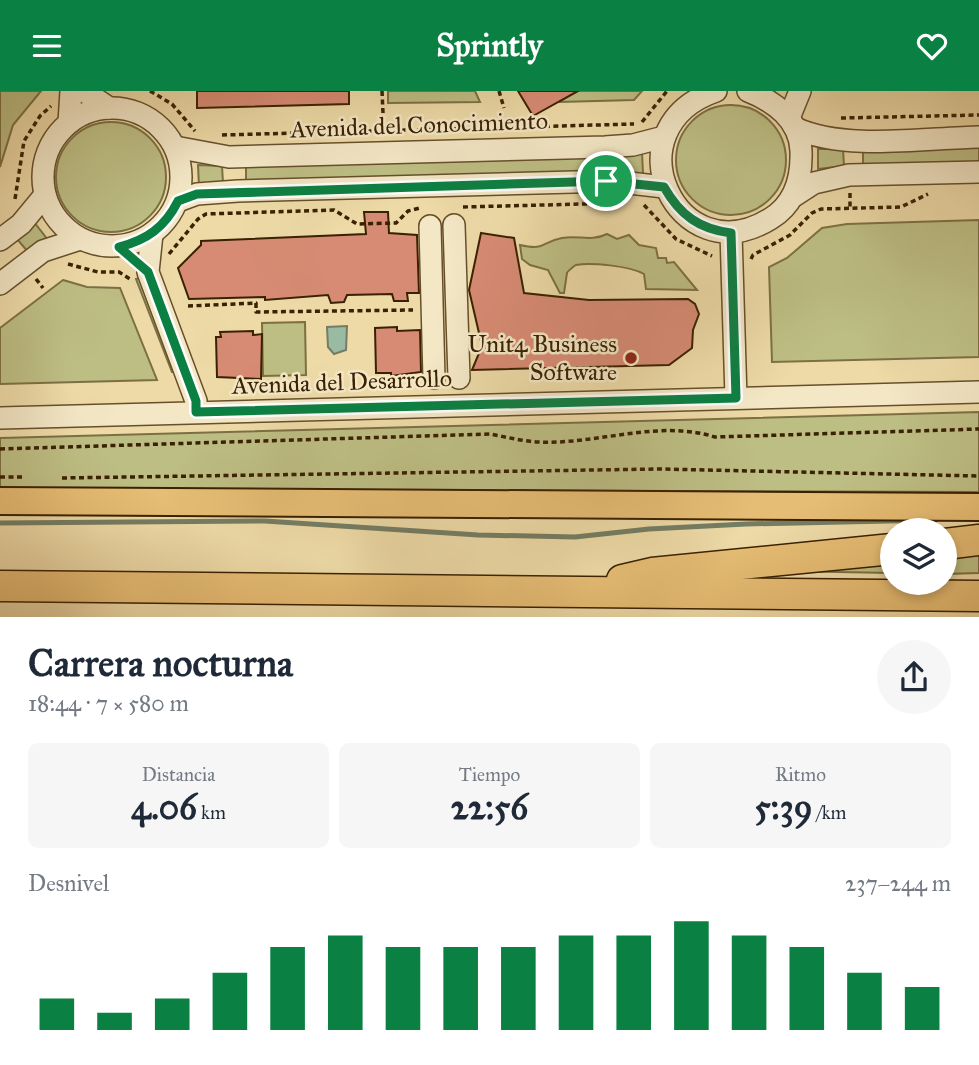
<!DOCTYPE html>
<html lang="es">
<meta charset="utf-8">
<style>
body{margin:0;font-family:"IM FELL Great Primer",serif;background:#f6f6f7;color:#1f2937;height:100vh;display:flex;flex-direction:column;font-size:26px;white-space:nowrap}
*{box-sizing:border-box;margin:0}
p{font-size:23px;color:#747a83}
.icon{flex:none;width:38px;height:38px;fill:none;stroke:currentColor;stroke-width:2;stroke-linecap:round;stroke-linejoin:round}
.map{position:relative;height:526px;overflow:hidden}
.details{display:flex;flex-direction:column;background:#fff;flex:1}
.details>*{flex:none}
.tools{position:absolute;left:880px;top:427px;display:grid;gap:14px}
.tools a{display:grid;place-items:center;width:77px;height:77px;border-radius:50%;background:#fff;box-shadow:0 4px 10px #0003;font-size:35px}
.pin{position:absolute;display:grid;place-items:center;width:60px;height:60px;color:#fff;margin:-30px;border:4px solid #fff;border-radius:50%;box-shadow:0 2px 7px #0007}
.round{display:grid;place-items:center;flex:none;width:74px;height:74px;border-radius:37px;background:#f6f6f7}
.overview{display:flex;align-items:center;justify-content:space-between;height:119px;padding:0 28px}
h1{font-size:38px;font-weight:800;line-height:52px}
.figures{display:grid;grid-template-columns:repeat(3,1fr);gap:10px;height:119px;padding:7px 28px}
.figures div{display:grid;align-content:center;border-radius:10px;background:#f6f6f7;text-align:center}
.figures b{font-size:35px;font-weight:800}
.figures small{font-size:19px;font-weight:400}
.figures p{font-size:19px}
.chart{height:196px;padding:14px 28px}
.chart p{display:flex;justify-content:space-between}
.chart svg{width:100%;height:126px;margin-top:7px;stroke:#0b8043;stroke-width:6}
header{display:flex;justify-content:space-between;align-items:center;height:91px;padding:0 28px;background:#0b8043;color:#fff;font-size:32px;font-weight:800}
.map>svg:first-child{display:block}
.green{fill:#bdbe84;stroke:#7c7043;stroke-width:2}
.water{fill:#9abba3;stroke:#747d63;stroke-width:2}
.lines{fill:none;stroke-linecap:round;stroke-linejoin:round}
.stream{stroke:#747d63;stroke-width:5}
.building{fill:#d78b74;stroke:#3a2102;stroke-width:2}
.minor-casing{stroke:#674f2b;stroke-width:24}
.major-casing{stroke:#3a2102;stroke-width:30}
.highway-casing{stroke:#3a2102;stroke-width:33}
.path{stroke:#3a2102;stroke-width:3.5;stroke-dasharray:5 3.5;stroke-linecap:butt}
.minor{stroke:#f3e7c6;stroke-width:21}
.major{stroke:#e6bd74;stroke-width:26}
.highway{stroke:#e6bd74;stroke-width:30}
.route-casing{stroke:#fff;stroke-width:14}
.route{stroke:#0b8043;stroke-width:9}
.poi-dot{fill:#8f2418;stroke:#f3e7c6;stroke-width:2.5}
.labels{text-anchor:middle;stroke-width:5;stroke-linejoin:round;paint-order:stroke}
.street-label{font-size:24px;fill:#3a2102;stroke:#f3e7c6}
.poi-label{font-size:24px;fill:#3a2102;stroke:#f3e7c6;text-anchor:end}
</style>
<header><svg class="icon" aria-label="menu" viewBox="0 0 24 24"><path d="M4 6h16M4 12h16M4 18h16"/></svg>Sprintly<svg class="icon" aria-label="heart" viewBox="0 0 24 24"><path d="M12 20l-8-8c-3-5 5-10 8-4 3-6 11-1 8 4z"/></svg></header>
<div class="map">
<svg width="979" height="526" viewBox="0 0 979 526">
<rect width="100%" height="100%" fill="#eddaa7"/>
<filter id="stains"><feTurbulence type="fractalNoise" baseFrequency=".00286" numOctaves="4"/><feColorMatrix values="0 0 0 0 .2 0 0 0 0 .09 0 0 0 0 .02 0 0 0 .5 -.17"/></filter>
<radialGradient id="worn" r=".72"><stop offset=".6" stop-color="#630" stop-opacity="0"/><stop offset="1" stop-color="#630" stop-opacity=".3"/></radialGradient>
<!-- green -->
<g class="green">
<polygon points="0,0 41,0 13,34 0,76"/>
<polygon points="388,0 475,0 480,11 388,12"/>
<polygon points="578,0 642,0 634,9 559,11"/>
<circle cx="731" cy="69" r="55"/>
<circle cx="111" cy="86" r="55"/>
<polygon points="979,54 979,71 863,75 863,58"/>
<polygon points="818,58 843,58 844,75 818,78"/>
<polygon points="642,61 643,83 619,82 618,64"/>
<polygon points="599,65 599,83 246,92 246,75"/>
<polygon points="198,74 222,75 223,92 199,96"/>
<polygon points="979,129 979,266 772,271 769,176 787,167 822,137 847,133"/>
<polygon points="34,131 48,149 28,161 17,148"/>
<path d="M607,143L617,148L629,144L639,154L656,157L658,167H666L667,172L674,171L697,199L646,198L644,183C630,175 590,171 576,174C575,174 567,181 567,182L564,202H560L548,179L530,174L522,168L520,154C547,160 540,151 562,147C579,144 591,151 607,143Z"/>
<polygon points="140,187 176,281 172,281 136,188"/>
<polygon points="63,189 87,196 120,197 157,289 0,293 0,237"/>
<polygon points="305,231 306,284 263,285 262,232"/>
<polygon points="979,321 979,401 0,398 0,347"/>
<polygon points="979,462 979,482 945,483 945,465"/>
<polygon points="892,470 892,482 781,480"/>
</g>
<!-- water -->
<polygon class="water" points="347,235 346,259 334,263 328,256 327,236"/>
<g class="lines">
<!-- stream -->
<polyline class="stream" points="0,432 265,430 478,444 575,446 649,438 746,433 936,429"/>
</g>
<!-- building -->
<g class="building">
<polygon points="197,0 349,0 349,13 197,17"/>
<polygon points="518,0 578,0 533,25"/>
<polygon points="364,121 388,121 389,142 417,144 419,202 407,202 408,210 394,210 392,203 347,204 344,211 331,212 328,204 265,209 265,206 189,208 178,177 201,154 201,150 366,143"/>
<polygon points="481,142 514,147 524,202 589,209 688,208 695,213 699,223 693,239 692,257 669,274 472,279 482,255 469,199"/>
<polygon points="397,236 397,240 420,239 421,281 391,285 391,282 376,282 375,237"/>
<polygon points="253,240 253,244 262,243 261,288 217,286 216,246 221,246 220,241"/>
</g>
<g class="lines">
<!-- minor casing -->
<g class="minor-casing">
<g id="minor">
<polyline points="84,0 109,17"/>
<path d="M716,0C608,37 677,185 770,128C795,113 802,88 801,60C800,29 774,10 748,0"/>
<circle cx="112" cy="86" r="69"/>
<polyline points="789,27 800,0"/>
<polyline points="69,32 71,0"/>
<path d="M795,37C845,60 924,47 979,46"/>
<polyline points="175,56 229,66 605,56 633,54 664,46"/>
<polyline points="794,105 814,92 849,84 979,81"/>
<polyline points="178,110 197,103 238,100 612,90 664,96"/>
<polyline points="454,134 459,287"/>
<polyline points="430,135 434,287"/>
<polyline points="731,142 736,307"/>
<polyline points="152,143 148,181 196,310 196,321"/>
<polyline points="0,149 21,133 45,104"/>
<polyline points="0,193 43,160 80,148"/>
<polyline points="0,327 979,301"/>
</g>
</g>
<!-- major casing -->
<g class="major-casing">
<polyline id="major" points="0,410 979,416"/>
</g>
<!-- highway casing -->
<g class="highway-casing">
<g id="highway">
<polyline points="945,453 979,449"/>
<polyline points="622,489 652,482 892,458"/>
<polyline points="0,495 979,505"/>
</g>
</g>
<!-- path -->
<g class="path">
<polyline points="150,0 172,13 195,40"/>
<polyline points="382,0 383,22"/>
<polyline points="499,0 504,17"/>
<polyline points="841,27 979,24"/>
<polyline points="642,31 667,0"/>
<polyline points="222,44 634,33"/>
<polyline points="850,102 850,117"/>
<polyline points="15,108 24,50 40,25 51,15"/>
<polyline points="644,114 676,148 712,165"/>
<polyline points="463,116 623,112"/>
<polyline points="169,163 198,128 206,123 334,119 357,133 396,132 408,120 420,117"/>
<polyline points="751,168 753,164 790,144 812,122 821,118 901,116 928,103"/>
<polyline points="68,173 98,181 119,181 130,188"/>
<polyline points="36,188 43,197"/>
<polyline points="188,215 256,212 256,221 413,219"/>
<path d="M0,358L490,343C506,346 522,350 538,351C597,354 657,328 715,346L979,338"/>
<polyline points="0,386 22,386"/>
<polyline points="62,387 660,378 979,385"/>
</g>
<!-- minor -->
<use href="#minor" class="minor"/>
<!-- major -->
<use href="#major" class="major"/>
<!-- highway -->
<use href="#highway" class="highway"/>
</g>
<g class="lines">
<!-- route casing -->
<g class="route-casing">
<path id="route" d="M606,90L664,96C680,124 699,138 731,142L736,307L196,321V310L148,181L119,156C147,149 165,136 178,110L197,103Z"/>
</g>
<!-- route -->
<use href="#route" class="route"/>
</g>
<!-- markers -->
<circle class="poi-dot" cx="631" cy="267" r="7"/>
<g class="labels">
<!-- street labels -->
<g class="street-label">
<text transform="translate(419 34) rotate(-2)" y="8">Avenida del Conocimiento</text>
<text transform="translate(342 291) rotate(-2)" y="8">Avenida del Desarrollo</text>
</g>
<!-- poi labels -->
<g class="poi-label">
<text x="617" y="261">Unit4 Business<tspan x="617" dy="28">Software</tspan></text>
</g>
</g>
<rect width="100%" height="100%" filter="url(#stains)"/>
<rect width="100%" height="100%" fill="url(#worn)"/>
</svg>
<div class="tools">
<a><svg class="icon" aria-label="layers" viewBox="0 0 24 24"><path d="M12 4l9 5-9 5-9-5zM3 14l9 5 9-5"/></svg></a>
</div>
<div class="pin" style="left:606px;top:90px;background:#1e9e55"><svg class="icon" aria-label="arrive" viewBox="0 0 24 24"><path d="M6 21V4h12l-3 4 3 4H6"/></svg></div>
</div>
<section class="details">
<div class="overview"><div><h1>Carrera nocturna</h1><p>18:44 · 7 × 580 m</p></div><a class="round"><svg class="icon" aria-label="share" viewBox="0 0 24 24"><path d="M12 15V3M7 8l5-5 5 5M5 13v7h14v-7"/></svg></a></div>
<div class="figures">
<div><p>Distancia</p><b>4.06<small> km</small></b></div>
<div><p>Tiempo</p><b>22:56</b></div>
<div><p>Ritmo</p><b>5:39<small> /km</small></b></div>
</div>
<div class="chart"><p><span>Desnivel</span>237–244 m</p>
<svg viewBox="0 0 160 44" preserveAspectRatio="none"><path d="M5 44V33M15 44V38M25 44V33M35 44V24M45 44V15M55 44V11M65 44V15M75 44V15M85 44V15M95 44V11M105 44V11M115 44V6M125 44V11M135 44V15M145 44V24M155 44V29"/></svg>
</div>
</section>
